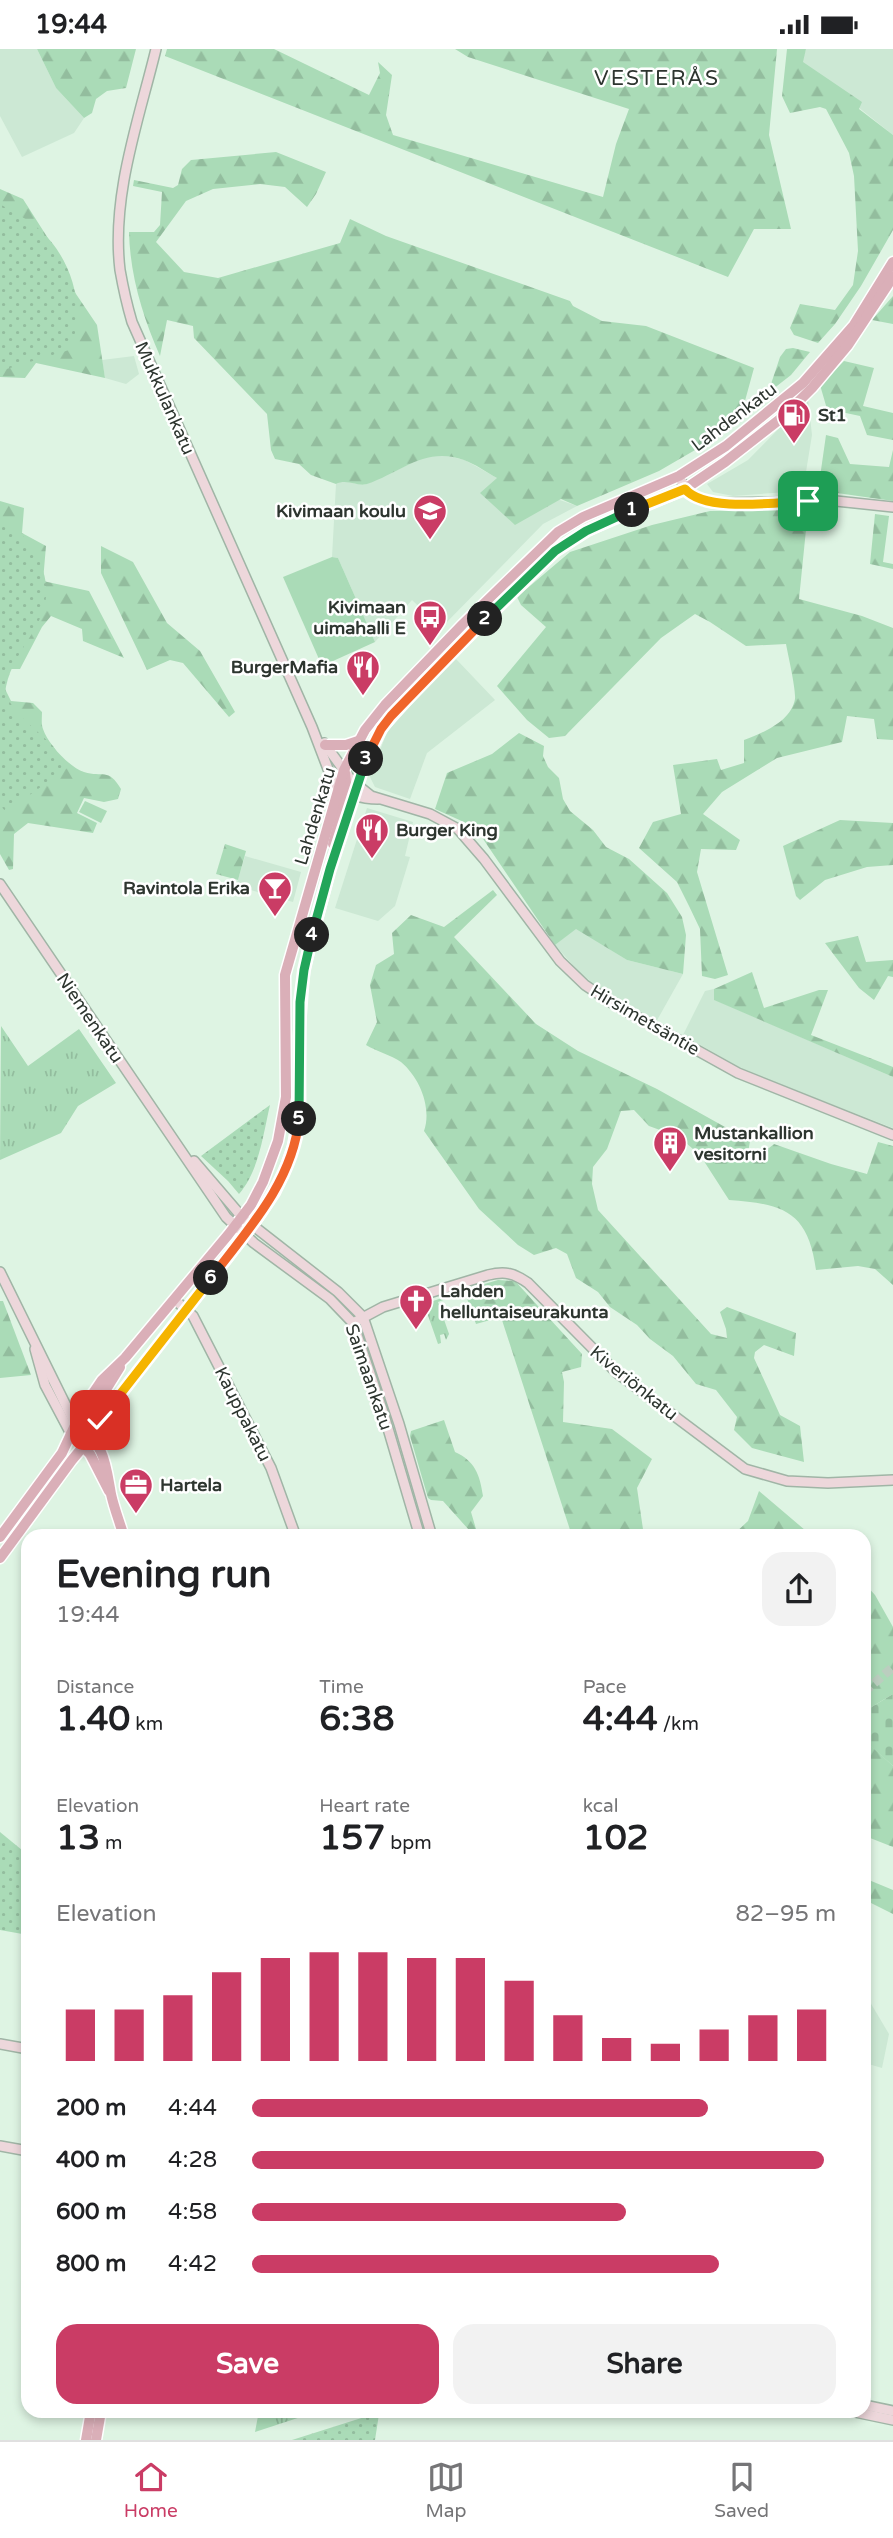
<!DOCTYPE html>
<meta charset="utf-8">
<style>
body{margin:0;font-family:"Varela Round",sans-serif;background:#f2f2f2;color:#202124;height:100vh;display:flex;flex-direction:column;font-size:26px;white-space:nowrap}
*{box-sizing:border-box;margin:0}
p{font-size:23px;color:#757577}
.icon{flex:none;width:38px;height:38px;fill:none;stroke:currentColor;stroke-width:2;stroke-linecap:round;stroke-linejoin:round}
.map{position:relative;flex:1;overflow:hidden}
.details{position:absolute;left:21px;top:1480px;width:850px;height:889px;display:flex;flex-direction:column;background:#fff;border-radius:21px;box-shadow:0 4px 10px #0003}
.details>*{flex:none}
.pin{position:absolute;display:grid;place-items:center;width:60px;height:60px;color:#fff;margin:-30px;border-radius:14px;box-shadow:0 4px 10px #0006}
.km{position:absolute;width:35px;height:35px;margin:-18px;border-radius:50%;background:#222;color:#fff;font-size:19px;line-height:35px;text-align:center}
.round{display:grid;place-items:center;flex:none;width:74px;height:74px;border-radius:21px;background:#f2f2f2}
.headline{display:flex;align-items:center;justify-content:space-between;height:119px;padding:0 35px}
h1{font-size:38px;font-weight:800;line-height:52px}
.metrics{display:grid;grid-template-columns:repeat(3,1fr);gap:10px;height:119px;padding:7px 35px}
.metrics div{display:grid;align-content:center}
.metrics b{font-size:35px;font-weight:800}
.metrics small{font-size:19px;font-weight:400}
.metrics p{font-size:19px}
.chart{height:196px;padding:14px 35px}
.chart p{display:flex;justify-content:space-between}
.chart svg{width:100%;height:126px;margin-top:7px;stroke:#ca3c65;stroke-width:6}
.cta{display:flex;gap:14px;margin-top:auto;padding:14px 35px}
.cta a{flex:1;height:80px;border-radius:21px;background:#ca3c65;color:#fff;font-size:28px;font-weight:800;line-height:80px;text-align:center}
.cta a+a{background:#f2f2f2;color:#202124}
ul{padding:0 35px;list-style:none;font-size:23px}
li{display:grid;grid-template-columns:112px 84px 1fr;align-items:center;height:52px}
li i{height:18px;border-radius:9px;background:#ca3c65}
.status{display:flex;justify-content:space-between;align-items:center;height:49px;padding:0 35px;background:#fff;direction:ltr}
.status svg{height:19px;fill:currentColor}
.tabs{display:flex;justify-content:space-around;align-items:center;height:98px;border-top:2px solid #e0e0e0;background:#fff;font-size:19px;color:#757577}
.tabs a{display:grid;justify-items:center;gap:4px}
.tabs .selected{color:#ca3c65}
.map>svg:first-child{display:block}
.built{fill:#cce8d4}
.grass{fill:url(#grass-tufts)}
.forest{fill:url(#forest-firs)}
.cemetery{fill:url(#cemetery-stones)}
.park{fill:url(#park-dots)}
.pitch{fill:#aadbb7}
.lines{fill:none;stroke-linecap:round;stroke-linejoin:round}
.secondary-tunnel{stroke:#bbcebf;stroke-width:9;stroke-dasharray:9 4.5;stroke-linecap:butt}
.secondary-casing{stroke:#a0b5a6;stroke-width:12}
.primary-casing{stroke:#fff;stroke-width:13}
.secondary{stroke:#edd7db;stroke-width:9}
.primary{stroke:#daafb8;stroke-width:10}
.split-1-casing{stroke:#fff;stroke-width:14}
.split-2-casing{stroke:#fff;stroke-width:14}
.split-3-casing{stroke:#fff;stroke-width:14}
.split-4-casing{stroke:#fff;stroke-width:14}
.split-5-casing{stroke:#fff;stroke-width:14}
.split-6-casing{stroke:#fff;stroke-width:14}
.split-7-casing{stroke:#fff;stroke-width:14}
.split-1{stroke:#f5b400;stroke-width:9}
.split-2{stroke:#22a559;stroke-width:9}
.split-3{stroke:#f0652b;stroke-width:9}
.split-4{stroke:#22a559;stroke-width:9}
.split-5{stroke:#22a559;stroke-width:9}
.split-6{stroke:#f0652b;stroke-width:9}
.split-7{stroke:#f5b400;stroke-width:9}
.labels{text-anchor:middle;stroke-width:5;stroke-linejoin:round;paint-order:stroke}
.street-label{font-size:18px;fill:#2d352f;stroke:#fff}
.poi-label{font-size:18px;font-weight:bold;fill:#2d352f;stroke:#fff;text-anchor:start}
.quarter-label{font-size:21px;letter-spacing:2px;fill:#2d352f;stroke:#fff}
</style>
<div class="status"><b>19:44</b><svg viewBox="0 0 49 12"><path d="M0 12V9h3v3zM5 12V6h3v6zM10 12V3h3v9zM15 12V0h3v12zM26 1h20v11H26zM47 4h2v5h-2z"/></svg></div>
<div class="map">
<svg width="893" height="2391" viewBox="0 0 893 2391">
<defs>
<pattern id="grass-tufts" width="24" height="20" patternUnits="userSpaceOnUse" patternTransform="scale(1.75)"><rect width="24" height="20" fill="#aadbb7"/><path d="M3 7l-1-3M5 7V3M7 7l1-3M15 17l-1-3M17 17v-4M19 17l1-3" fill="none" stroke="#93bd9e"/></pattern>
<pattern id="forest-firs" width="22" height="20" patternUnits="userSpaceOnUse" patternTransform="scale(1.75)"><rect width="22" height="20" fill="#aadbb7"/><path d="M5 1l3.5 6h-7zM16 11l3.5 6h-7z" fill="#93bd9e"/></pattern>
<pattern id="cemetery-stones" width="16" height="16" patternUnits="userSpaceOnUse" patternTransform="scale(1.75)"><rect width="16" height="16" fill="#aadbb7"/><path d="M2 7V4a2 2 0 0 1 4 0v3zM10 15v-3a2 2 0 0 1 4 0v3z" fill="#93bd9e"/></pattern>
<pattern id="park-dots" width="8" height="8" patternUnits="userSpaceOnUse" patternTransform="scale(1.75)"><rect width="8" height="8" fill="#aadbb7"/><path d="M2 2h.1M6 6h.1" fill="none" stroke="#93bd9e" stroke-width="1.8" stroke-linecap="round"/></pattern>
</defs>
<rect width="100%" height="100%" fill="#def4e3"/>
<!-- built -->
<g class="built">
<polygon points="0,0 37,0 56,39 84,69 74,84 22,108 0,67"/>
<polygon points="806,0 893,0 893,86 802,13"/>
<polygon points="134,307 139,325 126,335 105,329 102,311"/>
<polygon points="808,350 812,386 805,429 801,436 787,443 733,447 713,443 707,435 748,411"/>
<polygon points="429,406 443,406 465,411 497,429 577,457 543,475 441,579 412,551 375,593 338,509 332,508 336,435 342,432 364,436"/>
<polygon points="456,610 495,651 427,704 410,750 375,738 370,728 385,688 394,671"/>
<polygon points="367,759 413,773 405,807 410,808 395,857 378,872 335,859"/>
<polygon points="245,807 301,823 293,853 236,837"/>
<polygon points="576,879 627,911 683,925 656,973 610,947 580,924 555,896"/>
<polygon points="714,940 715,951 893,1028 893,1079 746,1022 683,986 705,942"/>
<polygon points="864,1943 889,1985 882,2019 865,2014"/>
</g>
<!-- grass -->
<g class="grass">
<polygon points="1,977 28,1017 79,980 116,1034 78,1057 61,1084 0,1111"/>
<polygon points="445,1248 446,1250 438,1253 449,1285 446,1291 444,1285 440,1286 441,1294 438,1295 424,1255"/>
<polygon points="284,2363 316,2363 255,2383 258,2367 283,2369"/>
</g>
<!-- forest -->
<g class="forest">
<polygon points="37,0 136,0 126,39 107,42 96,50 92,64 84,69 56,39"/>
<polygon points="167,0 274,0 369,46 380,24 378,13 392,26 386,66 393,86 603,148 616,95 629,60 468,8 455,0 777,0 769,86 791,180 754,180 728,228 165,7"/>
<polygon points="787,0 806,0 803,13 862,53 859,60 893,86 893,181 861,237 835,275 818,294 794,286 790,279 800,255 835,261 853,236 858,202 854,127 849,104 826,60 820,58 790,64 782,47"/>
<path d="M276,103L326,123L316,145L307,158L285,138L260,135L213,140L186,152L156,193L184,223L218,229L340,194L350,170L386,187L570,252L573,257L602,272L646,277L754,319L740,370L726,383L659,422L577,457L561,450L515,476L480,444L497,429C486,423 475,415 464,411C425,397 402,423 367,435C357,438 347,429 336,435L311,426L299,415L275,410L271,401L267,365L194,289L193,277L167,271L160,307C143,268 130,227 129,183H154L160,176L162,143L133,137L134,131L173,139L178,136L182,120L191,111Z"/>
<polygon points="0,140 23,150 51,194 76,245 97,276 105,329 36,314 25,329 0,328"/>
<polygon points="893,247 893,275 872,271"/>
<polygon points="793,299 810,303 791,326 768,344 780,308 786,300"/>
<polygon points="844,312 874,319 863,357 893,364 893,391 867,386 860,367 827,360 820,336"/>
<polygon points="826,386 838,389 850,415 889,418 893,401 893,452 823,442 819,435"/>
<polygon points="0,452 24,459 22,484 46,497 43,532 89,542 124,609 83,592 82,580 51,567 42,578 20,620 3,620 0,626"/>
<path d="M808,461L799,550L862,567L893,579V691L877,690L874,670L847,667L842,693L777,709L722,743L703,765L740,791L736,801L701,800L697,823L728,926L715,930L702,927L700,880L689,857L677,833L639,799L653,773L681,765L673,716L717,710L721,721L744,714V691C762,684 791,673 795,650C796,640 788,606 786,595L746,597L710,573L695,565L661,589L565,687L549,689L527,671L497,637L546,578L521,556L517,548L570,503L652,476L710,462Z"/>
<polygon points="875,465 889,467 883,513 893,515 893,520 870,515"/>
<polygon points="101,497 133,513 167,574 200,602 235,663 229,668 183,614 170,611 147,621 101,524"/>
<path d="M0,630L11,652L33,654L42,663C42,668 41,675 43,680C48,695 69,718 84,723C103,729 108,718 121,740L118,750L104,753L84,749L77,764L97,774L93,784L28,774L14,785L13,820L9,821L0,805Z"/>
<polygon points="519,684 544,697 543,707 548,718 559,729 563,750 570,762 593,781 606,798 629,810 667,844 682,868 686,886 683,925 627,911 576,880 555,896 475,778 435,760 447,724 492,705"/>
<polygon points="840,771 893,774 893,816 867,818 825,831 800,851 796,847 783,797"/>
<polygon points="225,795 246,802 238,831 216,825"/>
<path d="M493,841L497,846L454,888L536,975L578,1002L657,1040L750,1092L748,1104L758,1106L761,1101L769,1099L774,1095L831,1115L867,1125L878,1093L893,1097V1236L875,1220L858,1217L816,1221C808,1162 783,1155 729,1151L700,1106L679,1088L649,1077L634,1061L621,1062L607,1100L593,1118L592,1135L598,1161L711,1285L727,1289L726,1280L720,1263L727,1258L796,1284L794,1307L764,1296L755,1303L754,1309L780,1366L800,1377L804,1413L752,1399L734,1381L737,1368L716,1341L696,1335L673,1307L650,1290L637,1276L610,1258L598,1243L576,1229L567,1205L556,1199L534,1206L518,1196L479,1160L424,1082C432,1059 420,1029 401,1013C391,1006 376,1002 366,996L377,973L370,936L376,916L394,905L392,884L411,866L444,878Z"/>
<polygon points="858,887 866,913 893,911 893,928 888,927 874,951 859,939 825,894"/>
<polygon points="752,923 764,959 819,941 828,941 811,986 893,1018 893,1028 714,951 714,940"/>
<polygon points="498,1231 515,1232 582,1305 581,1318 562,1323 564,1333 563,1373 612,1380 652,1410 637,1439 644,1487 572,1487 501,1268 476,1275 464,1241"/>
<polygon points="0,1252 3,1252 31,1326 0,1329"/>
<path d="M444,1371L455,1403C475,1412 480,1426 483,1447L471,1463L476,1480L469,1481L443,1452L431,1451L428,1449L410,1387L411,1382Z"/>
<polygon points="759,1442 812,1487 732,1487 748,1472"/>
<polygon points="864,1534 875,1546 893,1578 893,1645 865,1662"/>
<polygon points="865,1691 893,1717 893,1798 865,1787"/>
<polygon points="864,1829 893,1841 893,1865 865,1851"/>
</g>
<!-- cemetery -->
<polygon class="cemetery" points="893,1645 893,1717 864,1691 865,1662"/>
<!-- park -->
<g class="park">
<path d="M0,155C14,164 29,170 41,182C72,210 88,263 69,301L0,322Z"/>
<path d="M0,466L2,474C20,480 31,494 39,511C66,571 10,593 5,645L16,663L53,697L67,719L6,763L0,756Z"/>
<path d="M270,1056C263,1086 259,1122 239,1145L228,1132L201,1107Z"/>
<polygon points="0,1783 28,1806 28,1886 0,1881"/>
<polygon points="374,2365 379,2365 375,2391 292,2391"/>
</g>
<!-- pitch -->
<g class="pitch">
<polygon points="332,508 338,509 375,593 322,617 283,528"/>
<polygon points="85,752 107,762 101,774 79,763"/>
</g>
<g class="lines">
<!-- secondary-tunnel -->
<polyline class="secondary-tunnel" points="864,1643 893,1618"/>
<!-- secondary casing -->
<g class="secondary-casing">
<g id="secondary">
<path d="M156,0C139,70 111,147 120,221C123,238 127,256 132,273L312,678L333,733C343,745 363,750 378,750"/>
<path d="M679,427C688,447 697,452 718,454L836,452L893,458"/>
<polyline points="324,694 351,731 371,747 430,765 458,780 484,810 560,912 585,936 612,954 738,1024 893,1086"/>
<polyline points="0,835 226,1168 254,1194 330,1250 353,1274 384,1366 420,1488"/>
<polyline points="194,1112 242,1168 338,1243 363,1268 399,1375 432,1488"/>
<polyline points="0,1223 75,1375"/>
<polyline points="175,1251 193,1267 271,1419 296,1488"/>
<path d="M353,1274L383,1258L488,1226C505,1222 514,1224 528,1234L617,1324L745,1420L787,1432L828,1434L893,1431"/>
<polyline points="35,1300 45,1336 71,1385"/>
<polyline points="0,1995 28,2000"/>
<polyline points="0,2097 28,2102"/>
<polyline points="864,2356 893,2362"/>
<polyline points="850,2362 893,2371"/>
</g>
</g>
<!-- primary casing -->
<g class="primary-casing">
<g id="primary">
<polyline points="325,696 346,696 358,692"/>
<polyline points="333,795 347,742 345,724"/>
<path d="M75,1375C105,1396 105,1411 111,1445C114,1459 120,1474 124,1488"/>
<polyline points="83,1384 85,1374 120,1318"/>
<polyline points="71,1385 90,1405 109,1442"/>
<polyline points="0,1488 62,1404 83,1359 102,1331 125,1309 228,1186 251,1156 263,1133 278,1092 286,1048 285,926 344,721 365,681 385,656 463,575 558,483 583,468 679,427 726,397 803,334 854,276 893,213"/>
<polyline points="0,1509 72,1411 92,1387 100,1371 252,1177 275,1143 285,1121 293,1098 300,1060 299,987 304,921 330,820 365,713 381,680 423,633 555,502 586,482 685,440 725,413 784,367 812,339 848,296 893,228"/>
<polyline points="86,2391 91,2362"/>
<polyline points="96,2391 101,2362"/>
</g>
</g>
<!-- secondary -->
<use href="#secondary" class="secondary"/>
<!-- primary -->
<use href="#primary" class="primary"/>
</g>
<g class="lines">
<!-- split-1 casing -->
<g class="split-1-casing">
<path id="split-1" d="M632,461L685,440C705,464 777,453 808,452"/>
</g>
<!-- split-2 casing -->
<g class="split-2-casing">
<polyline id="split-2" points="485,570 555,502 586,482 632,461"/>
</g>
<!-- split-3 casing -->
<g class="split-3-casing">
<polyline id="split-3" points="366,710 381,680 391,667 485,570"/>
</g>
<!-- split-4 casing -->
<g class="split-4-casing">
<polyline id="split-4" points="312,886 330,820 366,710"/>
</g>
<!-- split-5 casing -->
<g class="split-5-casing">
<polyline id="split-5" points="299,1070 300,953 304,921 312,886"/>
</g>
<!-- split-6 casing -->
<g class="split-6-casing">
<path id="split-6" d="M211,1229C248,1181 293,1132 299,1070"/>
</g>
<!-- split-7 casing -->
<g class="split-7-casing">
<polyline id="split-7" points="100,1371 211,1229"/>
</g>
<!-- split-1 -->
<use href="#split-1" class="split-1"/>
<!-- split-2 -->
<use href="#split-2" class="split-2"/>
<!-- split-3 -->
<use href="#split-3" class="split-3"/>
<!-- split-4 -->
<use href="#split-4" class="split-4"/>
<!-- split-5 -->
<use href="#split-5" class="split-5"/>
<!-- split-6 -->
<use href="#split-6" class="split-6"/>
<!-- split-7 -->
<use href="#split-7" class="split-7"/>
</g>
<!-- icons -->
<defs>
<g id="fuel-pin" transform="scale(1.75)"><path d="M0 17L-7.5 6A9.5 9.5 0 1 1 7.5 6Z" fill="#ca3c65" stroke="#fff"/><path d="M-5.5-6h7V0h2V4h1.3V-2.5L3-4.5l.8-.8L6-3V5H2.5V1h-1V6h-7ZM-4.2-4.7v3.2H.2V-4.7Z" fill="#fff"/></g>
<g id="school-pin" transform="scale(1.75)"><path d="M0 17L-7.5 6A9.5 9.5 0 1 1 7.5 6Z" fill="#ca3c65" stroke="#fff"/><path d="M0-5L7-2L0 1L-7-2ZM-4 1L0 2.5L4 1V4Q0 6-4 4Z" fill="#fff"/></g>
<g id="bus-pin" transform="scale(1.75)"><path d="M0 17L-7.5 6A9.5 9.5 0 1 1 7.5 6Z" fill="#ca3c65" stroke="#fff"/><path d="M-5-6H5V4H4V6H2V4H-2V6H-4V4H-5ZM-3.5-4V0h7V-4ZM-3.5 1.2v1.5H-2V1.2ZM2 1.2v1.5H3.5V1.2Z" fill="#fff"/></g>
<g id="restaurant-pin" transform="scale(1.75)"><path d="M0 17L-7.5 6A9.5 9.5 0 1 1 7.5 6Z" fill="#ca3c65" stroke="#fff"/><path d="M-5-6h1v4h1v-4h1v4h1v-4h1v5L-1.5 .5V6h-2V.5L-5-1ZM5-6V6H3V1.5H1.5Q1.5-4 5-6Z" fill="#fff"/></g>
<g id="bar-pin" transform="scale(1.75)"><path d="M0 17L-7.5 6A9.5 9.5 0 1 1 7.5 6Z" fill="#ca3c65" stroke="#fff"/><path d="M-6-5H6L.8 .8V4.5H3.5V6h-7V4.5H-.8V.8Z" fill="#fff"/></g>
<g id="building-pin" transform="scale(1.75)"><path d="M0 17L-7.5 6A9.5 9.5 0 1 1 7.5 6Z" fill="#ca3c65" stroke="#fff"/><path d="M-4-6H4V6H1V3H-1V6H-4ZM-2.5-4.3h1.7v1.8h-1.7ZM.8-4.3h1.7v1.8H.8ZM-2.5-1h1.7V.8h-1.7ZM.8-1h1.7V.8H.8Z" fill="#fff"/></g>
<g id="church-pin" transform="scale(1.75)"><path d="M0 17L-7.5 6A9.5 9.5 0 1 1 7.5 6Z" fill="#ca3c65" stroke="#fff"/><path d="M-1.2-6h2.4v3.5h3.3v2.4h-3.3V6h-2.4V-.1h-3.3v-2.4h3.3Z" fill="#fff"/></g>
<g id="office-pin" transform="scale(1.75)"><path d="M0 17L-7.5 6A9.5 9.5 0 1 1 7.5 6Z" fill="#ca3c65" stroke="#fff"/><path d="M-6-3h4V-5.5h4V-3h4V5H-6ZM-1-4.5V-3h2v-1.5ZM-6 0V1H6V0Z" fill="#fff"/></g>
</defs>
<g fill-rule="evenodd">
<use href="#fuel-pin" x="794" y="366"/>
<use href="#school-pin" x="430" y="462"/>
<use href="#bus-pin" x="430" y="568"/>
<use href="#restaurant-pin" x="363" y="618"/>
<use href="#restaurant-pin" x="372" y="781"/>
<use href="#bar-pin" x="275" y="839"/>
<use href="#building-pin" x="670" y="1094"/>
<use href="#church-pin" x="416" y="1252"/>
<use href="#office-pin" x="136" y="1436"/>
</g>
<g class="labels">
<!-- street labels -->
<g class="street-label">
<text transform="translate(165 349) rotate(66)" y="6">Mukkulankatu</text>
<text transform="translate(734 368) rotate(-37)" y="6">Lahdenkatu</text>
<text transform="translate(315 767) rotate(-73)" y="6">Lahdenkatu</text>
<text transform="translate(90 969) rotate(56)" y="6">Niemenkatu</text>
<text transform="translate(645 971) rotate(30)" y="6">Hirsimetsäntie</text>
<text transform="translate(369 1328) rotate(71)" y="6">Saimaankatu</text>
<text transform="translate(634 1334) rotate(39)" y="6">Kiveriönkatu</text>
<text transform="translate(243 1365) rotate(63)" y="6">Kauppakatu</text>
</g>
<!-- poi labels -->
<g class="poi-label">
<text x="818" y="372">St1</text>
<text x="406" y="468" text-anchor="end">Kivimaan koulu</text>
<text x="406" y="564" text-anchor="end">Kivimaan<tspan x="406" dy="21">uimahalli E</tspan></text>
<text x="338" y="624" text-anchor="end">BurgerMafia</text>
<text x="396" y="787">Burger King</text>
<text x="250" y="845" text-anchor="end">Ravintola Erika</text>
<text x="694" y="1090">Mustankallion<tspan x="694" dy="21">vesitorni</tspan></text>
<text x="440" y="1248">Lahden<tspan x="440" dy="21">helluntaiseurakunta</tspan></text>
<text x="160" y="1442">Hartela</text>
</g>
<!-- quarter labels -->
<g class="quarter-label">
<text x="657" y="36">VESTERÅS</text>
</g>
</g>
</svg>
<div class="pin" style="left:808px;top:452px;background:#1e9e55"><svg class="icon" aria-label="arrive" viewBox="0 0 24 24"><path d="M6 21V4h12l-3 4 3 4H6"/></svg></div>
<div class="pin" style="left:100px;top:1371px;background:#d93025"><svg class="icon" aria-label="check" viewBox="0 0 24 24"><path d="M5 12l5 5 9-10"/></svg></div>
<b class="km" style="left:632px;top:461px">1</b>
<b class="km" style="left:485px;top:570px">2</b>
<b class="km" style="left:366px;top:710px">3</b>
<b class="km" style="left:312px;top:886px">4</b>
<b class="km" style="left:299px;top:1070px">5</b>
<b class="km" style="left:211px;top:1229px">6</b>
<section class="details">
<div class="headline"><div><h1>Evening run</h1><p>19:44</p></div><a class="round"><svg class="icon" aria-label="share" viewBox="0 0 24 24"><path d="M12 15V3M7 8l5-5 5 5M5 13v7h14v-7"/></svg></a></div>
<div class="metrics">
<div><p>Distance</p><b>1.40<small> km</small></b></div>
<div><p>Time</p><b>6:38</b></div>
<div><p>Pace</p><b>4:44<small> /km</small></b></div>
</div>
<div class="metrics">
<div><p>Elevation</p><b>13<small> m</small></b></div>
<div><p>Heart rate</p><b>157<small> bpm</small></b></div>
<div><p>kcal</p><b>102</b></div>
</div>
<div class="chart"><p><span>Elevation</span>82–95 m</p>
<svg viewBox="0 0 160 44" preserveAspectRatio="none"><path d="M5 44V26M15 44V26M25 44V21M35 44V13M45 44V8M55 44V6M65 44V6M75 44V8M85 44V8M95 44V16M105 44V28M115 44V36M125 44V38M135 44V33M145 44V28M155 44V26"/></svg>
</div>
<ul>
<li><b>200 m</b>4:44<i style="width:78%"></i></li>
<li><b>400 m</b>4:28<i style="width:98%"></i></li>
<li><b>600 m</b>4:58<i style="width:64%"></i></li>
<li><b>800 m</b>4:42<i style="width:80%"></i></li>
</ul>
<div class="cta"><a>Save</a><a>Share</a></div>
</section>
</div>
<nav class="tabs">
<a class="selected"><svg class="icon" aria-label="home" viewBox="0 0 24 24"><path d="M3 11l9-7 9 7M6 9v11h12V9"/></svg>Home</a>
<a><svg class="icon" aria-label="map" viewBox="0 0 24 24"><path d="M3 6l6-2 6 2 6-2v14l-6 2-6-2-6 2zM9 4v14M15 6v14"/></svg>Map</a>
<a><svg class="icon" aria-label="saved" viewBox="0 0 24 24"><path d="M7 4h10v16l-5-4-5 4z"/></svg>Saved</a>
</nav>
